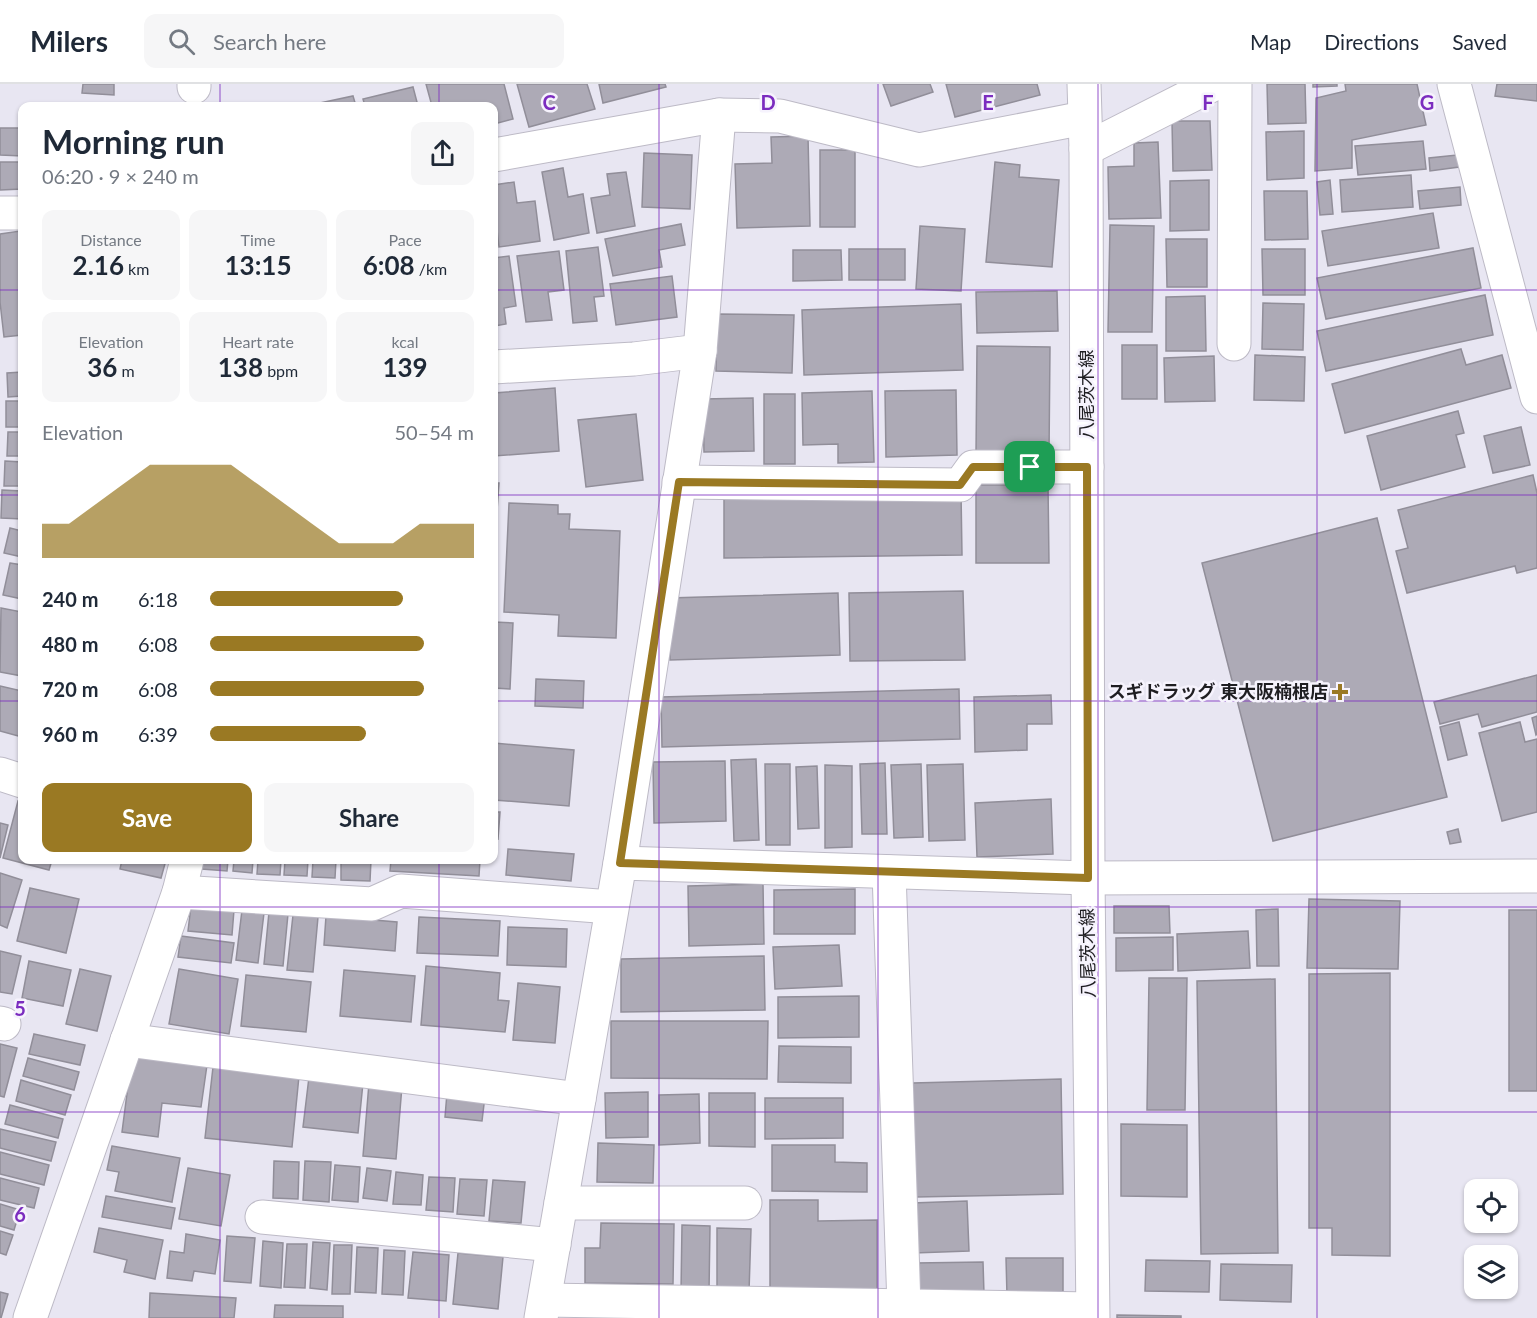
<!DOCTYPE html>
<meta charset="utf-8">
<style>
body{margin:0;font-family:Lato,"Noto Sans JP",sans-serif;background:#f6f6f7;color:#1f2937;height:100vh;display:flex;flex-direction:column;font-size:22px;white-space:nowrap}
*{box-sizing:border-box;margin:0}
p{font-size:20px;color:#747a83}
.icon{flex:none;width:33px;height:33px;fill:none;stroke:currentColor;stroke-width:2;stroke-linecap:round;stroke-linejoin:round}
.map{position:relative;flex:1;overflow:hidden}
.drawer{position:absolute;left:18px;top:18px;width:480px;height:762px;display:flex;flex-direction:column;background:#fff;border-radius:12px;box-shadow:0 2px 4px #0004}
.drawer>*{flex:none}
.buttons{position:absolute;left:1464px;top:1095px;display:grid;gap:12px}
.buttons a{display:grid;place-items:center;width:54px;height:54px;border-radius:12px;background:#fff;box-shadow:0 2px 4px #0004;font-size:30px}
.pin{position:absolute;display:grid;place-items:center;width:51px;height:51px;color:#fff;margin:-26px;border-radius:12px;box-shadow:0 3px 9px #0006}
.round{display:grid;place-items:center;flex:none;width:63px;height:63px;border-radius:12px;background:#f6f6f7}
.overview{display:flex;align-items:center;justify-content:space-between;height:102px;padding:0 24px}
h1{font-size:33px;font-weight:700;line-height:45px}
.stats{display:grid;grid-template-columns:repeat(3,1fr);gap:9px;height:102px;padding:6px 24px}
.stats div{display:grid;align-content:center;border-radius:12px;background:#f6f6f7;text-align:center}
.stats b{font-size:26px;font-weight:700}
.stats small{font-size:16px;font-weight:400}
.stats p{font-size:16px}
.chart{height:168px;padding:12px 24px}
.chart p{display:flex;justify-content:space-between}
.chart svg{width:100%;height:108px;margin-top:6px;fill:#9a7923;opacity:.7}
.cta{display:flex;gap:12px;margin-top:auto;padding:12px 24px}
.cta a{flex:1;height:69px;border-radius:12px;background:#9a7923;color:#fff;font-size:24px;font-weight:700;line-height:69px;text-align:center}
.cta a+a{background:#f6f6f7;color:#1f2937}
ul{padding:0 24px;list-style:none;font-size:20px}
li{display:grid;grid-template-columns:96px 72px 1fr;align-items:center;height:45px}
li i{height:15px;border-radius:8px;background:#9a7923}
header{display:flex;align-items:center;gap:36px;box-sizing:border-box;height:84px;padding:0 30px;background:#fff;border-bottom:2px solid #e0e1e3}
header strong{font-size:28px}
nav{display:flex;gap:33px;margin-inline-start:auto;font-size:21px}
.search{width:420px;height:54px;background:#f6f6f7;display:flex;align-items:center;gap:15px;box-sizing:border-box;padding:0 21px;border-radius:12px;color:#747a83;font-size:22px}
.map>svg:first-child{display:block}
.building{fill:#adaab6;stroke:#918e99;stroke-width:1.5}
.lines{fill:none;stroke-linecap:round;stroke-linejoin:round}
.minor-casing{stroke:#bdbac6;stroke-width:35}
.major-casing{stroke:#bdbac6;stroke-width:35}
.minor{stroke:#fff;stroke-width:33}
.major{stroke:#fff;stroke-width:33}
.route-casing{stroke:#fff;stroke-width:12}
.route{stroke:#9a7923;stroke-width:8}
.grid{fill:none;stroke:#7b2cbf;stroke-width:1.5;stroke-opacity:0.55}
.poi-dot{fill:#9a7923;stroke:#f6f3fd;stroke-width:2}
.labels{text-anchor:middle;stroke-width:5;stroke-linejoin:round;paint-order:stroke}
.street-label{font-size:18px;fill:#1f1e22;stroke:#f6f3fd}
.poi-label{font-size:18px;font-weight:bold;fill:#1f1e22;stroke:#f6f3fd;text-anchor:end}
.grid-label{font-size:20px;text-anchor:middle;font-weight:bold;fill:#7b2cbf;stroke:#f6f3fd;stroke-width:5;stroke-linejoin:round;paint-order:stroke}
</style>
<header>
<strong>Milers</strong>
<div class="search"><svg class="icon" aria-label="search" viewBox="0 0 24 24"><circle cx="10" cy="10" r="6"/><path d="M15 15l6 6"/></svg>Search here</div>
<nav><a>Map</a><a>Directions</a><a>Saved</a></nav>
</header>
<div class="map">
<svg width="1537" height="1234" viewBox="0 0 1537 1234">
<rect width="100%" height="100%" fill="#e8e6f2"/>
<!-- building -->
<g class="building">
<polygon points="83,0 114,0 114,11 82,9"/>
<polygon points="426,0 504,0 513,35 494,40 494,22 432,22"/>
<polygon points="517,0 587,0 595,25 529,43"/>
<polygon points="599,0 665,0 666,3 603,19"/>
<polygon points="883,0 930,0 933,8 891,22"/>
<polygon points="946,0 1037,0 1040,11 955,33"/>
<polygon points="1267,0 1305,0 1306,39 1268,40"/>
<polygon points="1313,0 1337,0 1337,2 1313,3"/>
<polygon points="1345,0 1417,0 1426,41 1352,56 1352,84 1315,87 1316,14 1346,7"/>
<polygon points="1497,0 1537,0 1537,17 1495,12"/>
<polygon points="413,3 418,22 365,22 363,15"/>
<polygon points="353,12 356,22 316,22 315,20"/>
<polygon points="1172,37 1210,37 1212,86 1173,87"/>
<polygon points="0,44 22,44 22,72 0,71"/>
<polygon points="1304,47 1304,94 1267,96 1266,48"/>
<polygon points="808,52 810,142 737,144 735,80 772,79 771,53"/>
<polygon points="1423,57 1426,85 1358,91 1355,62"/>
<polygon points="1158,58 1161,134 1109,135 1108,83 1134,82 1134,59"/>
<rect x="820" y="66" width="35" height="77"/>
<polygon points="644,69 692,71 690,125 642,123"/>
<polygon points="1457,71 1459,83 1430,87 1429,74"/>
<polygon points="0,78 22,78 22,105 0,106"/>
<polygon points="995,78 1020,81 1019,93 1059,96 1052,183 986,178"/>
<polygon points="563,84 568,113 583,110 589,149 554,156 542,88"/>
<polygon points="626,88 635,142 597,149 591,114 610,111 607,90"/>
<polygon points="1411,91 1413,123 1342,128 1340,96"/>
<polygon points="1209,96 1209,146 1170,147 1170,97"/>
<polygon points="1330,96 1333,130 1320,131 1317,98"/>
<polygon points="514,98 517,119 535,117 540,157 499,163 494,120 494,101"/>
<polygon points="1460,103 1461,121 1420,125 1418,107"/>
<polygon points="1264,107 1307,107 1308,155 1265,156"/>
<polygon points="1433,129 1439,164 1328,182 1322,147"/>
<polygon points="681,140 685,161 659,166 662,183 613,192 605,155"/>
<polygon points="1110,141 1154,142 1152,248 1108,248"/>
<polygon points="920,142 965,145 961,207 916,205"/>
<polygon points="20,147 22,167 22,251 4,253 0,218 0,150"/>
<polygon points="1166,155 1207,155 1207,203 1167,203"/>
<polygon points="598,163 604,212 594,213 597,237 573,239 566,167"/>
<polygon points="1473,164 1481,204 1326,235 1317,194"/>
<rect x="849" y="165" width="56" height="31"/>
<polygon points="1262,165 1305,165 1305,211 1263,211"/>
<polygon points="793,166 841,166 842,196 793,197"/>
<polygon points="559,167 564,206 548,208 552,236 526,238 517,172"/>
<polygon points="509,172 516,222 504,224 506,240 494,242 494,174"/>
<polygon points="672,192 677,233 616,241 610,200"/>
<polygon points="1057,207 1058,247 977,249 976,208"/>
<polygon points="1485,211 1493,251 1326,287 1317,247"/>
<polygon points="1205,212 1206,267 1166,267 1166,213"/>
<polygon points="1263,219 1304,220 1303,266 1262,265"/>
<polygon points="961,220 963,286 804,291 802,226"/>
<polygon points="717,230 794,231 792,289 716,287"/>
<rect x="1122" y="261" width="35" height="54"/>
<polygon points="977,262 1050,263 1049,371 976,370"/>
<polygon points="1461,265 1466,281 1502,271 1511,304 1345,349 1332,300"/>
<polygon points="1255,271 1305,273 1304,317 1254,316"/>
<polygon points="1214,272 1215,317 1165,318 1164,274"/>
<polygon points="22,288 22,312 8,313 7,289"/>
<polygon points="555,304 559,367 494,372 494,309"/>
<polygon points="956,306 957,371 886,373 885,307"/>
<polygon points="872,307 874,378 838,379 838,360 803,361 802,309"/>
<rect x="764" y="310" width="31" height="70"/>
<polygon points="753,314 754,367 704,368 703,315"/>
<rect x="6" y="317" width="16" height="26"/>
<polygon points="1458,327 1464,349 1456,351 1465,383 1381,406 1367,352"/>
<polygon points="636,330 643,396 586,403 578,336"/>
<polygon points="1521,343 1530,381 1493,389 1484,352"/>
<polygon points="8,348 22,348 22,372 7,372"/>
<polygon points="5,377 22,378 22,402 4,402"/>
<polygon points="1533,391 1537,409 1537,484 1517,489 1515,482 1407,509 1396,467 1408,464 1398,426"/>
<polygon points="494,399 499,399 495,454 494,454"/>
<polygon points="976,401 1048,401 1049,479 976,479"/>
<polygon points="2,406 22,407 22,435 1,434"/>
<polygon points="961,408 962,471 724,474 724,412"/>
<polygon points="509,419 558,421 558,430 570,430 569,445 620,447 616,554 558,552 559,531 504,528"/>
<polygon points="1377,434 1447,713 1273,757 1202,479"/>
<polygon points="10,444 22,447 22,473 4,469"/>
<polygon points="10,479 22,481 22,515 3,511"/>
<polygon points="963,507 965,576 850,577 849,509"/>
<polygon points="838,509 840,571 670,576 668,514"/>
<polygon points="1,524 22,528 22,592 0,588"/>
<polygon points="494,538 513,539 510,605 494,604"/>
<polygon points="1537,591 1537,628 1482,643 1478,630 1440,640 1434,618"/>
<polygon points="536,595 584,597 583,624 535,622"/>
<polygon points="0,602 22,607 22,653 0,647"/>
<polygon points="959,605 960,655 662,663 661,613"/>
<polygon points="1051,611 1052,640 1027,640 1027,666 975,668 974,613"/>
<polygon points="1537,632 1537,650 1536,651 1532,634"/>
<polygon points="1459,638 1467,671 1448,676 1440,643"/>
<polygon points="1520,638 1525,658 1537,655 1537,728 1502,737 1479,649"/>
<polygon points="494,659 574,666 569,722 494,716"/>
<polygon points="756,675 759,756 734,757 731,676"/>
<polygon points="725,677 726,737 654,739 653,678"/>
<polygon points="885,679 887,750 862,750 860,680"/>
<polygon points="765,680 790,680 790,761 766,761"/>
<polygon points="921,680 923,753 894,754 891,681"/>
<polygon points="963,680 965,756 929,757 927,681"/>
<polygon points="825,681 852,682 852,763 825,764"/>
<polygon points="817,682 819,744 798,745 796,683"/>
<polygon points="1051,715 1053,770 977,773 975,719"/>
<polygon points="18,717 22,719 22,776 52,776 49,786 3,774"/>
<polygon points="494,728 500,728 498,755 494,754"/>
<polygon points="0,739 8,741 0,774"/>
<polygon points="1458,745 1461,758 1450,760 1447,748"/>
<polygon points="508,765 574,770 571,797 506,791"/>
<polygon points="122,776 166,776 161,794 120,785"/>
<polygon points="203,776 228,776 227,787 202,785"/>
<polygon points="234,776 253,776 252,789 233,787"/>
<polygon points="258,776 281,776 280,791 257,790"/>
<polygon points="285,776 308,776 307,792 284,791"/>
<polygon points="313,776 336,776 335,794 312,793"/>
<polygon points="341,776 371,776 370,797 341,796"/>
<polygon points="391,776 480,776 479,792 390,787"/>
<polygon points="0,789 22,796 7,844 0,841"/>
<polygon points="763,800 764,860 689,862 688,802"/>
<polygon points="30,804 79,815 66,869 17,857"/>
<polygon points="855,805 855,850 774,850 774,806"/>
<polygon points="1309,815 1400,817 1398,885 1307,884"/>
<polygon points="191,822 234,826 232,851 188,847"/>
<polygon points="1114,822 1169,822 1170,849 1114,849"/>
<polygon points="1278,825 1279,882 1257,882 1256,826"/>
<polygon points="242,826 264,829 258,879 236,876"/>
<rect x="1509" y="826" width="28" height="181"/>
<polygon points="269,828 288,830 283,882 264,880"/>
<polygon points="293,831 318,833 313,888 287,886"/>
<polygon points="326,832 397,838 395,867 324,861"/>
<polygon points="419,833 500,837 498,872 417,869"/>
<polygon points="508,843 567,845 566,883 507,881"/>
<polygon points="1248,847 1250,884 1178,887 1177,850"/>
<polygon points="181,852 234,859 231,879 178,873"/>
<polygon points="1173,853 1173,886 1116,887 1116,854"/>
<polygon points="839,861 842,902 775,905 773,863"/>
<polygon points="0,867 21,872 12,910 0,908"/>
<polygon points="764,872 765,926 621,928 621,875"/>
<polygon points="29,877 71,886 63,922 22,914"/>
<polygon points="426,882 500,889 498,916 509,917 505,948 421,941"/>
<polygon points="80,885 111,892 97,947 66,940"/>
<polygon points="179,885 238,895 229,950 169,940"/>
<polygon points="344,886 415,892 411,938 340,932"/>
<polygon points="1390,889 1390,1172 1332,1171 1332,1144 1309,1144 1309,890"/>
<polygon points="246,891 311,898 306,948 241,942"/>
<polygon points="1149,894 1187,894 1185,1026 1147,1026"/>
<polygon points="1275,895 1278,1169 1201,1170 1197,897"/>
<polygon points="518,899 560,903 555,959 513,956"/>
<polygon points="859,912 859,953 778,954 778,913"/>
<polygon points="611,937 768,937 767,995 611,994"/>
<polygon points="34,950 85,961 80,981 29,970"/>
<polygon points="0,960 17,964 4,1013 0,1012"/>
<polygon points="779,962 851,963 851,999 778,998"/>
<polygon points="132,971 207,981 201,1023 162,1019 158,1053 122,1048"/>
<polygon points="28,974 79,988 74,1006 23,992"/>
<polygon points="213,983 299,992 292,1063 205,1054"/>
<polygon points="309,993 363,999 358,1049 303,1043"/>
<polygon points="1061,995 1063,1110 916,1113 913,999"/>
<polygon points="21,996 71,1011 65,1031 16,1017"/>
<polygon points="369,999 402,1002 396,1075 363,1072"/>
<polygon points="648,1008 648,1053 606,1054 605,1009"/>
<polygon points="447,1009 485,1012 482,1037 445,1033"/>
<polygon points="709,1009 755,1009 755,1063 709,1062"/>
<polygon points="699,1010 700,1059 659,1061 659,1011"/>
<polygon points="765,1014 843,1014 843,1054 765,1055"/>
<polygon points="10,1021 63,1035 58,1054 5,1040"/>
<polygon points="1121,1040 1187,1041 1187,1113 1121,1112"/>
<polygon points="0,1045 56,1058 51,1077 0,1064"/>
<polygon points="598,1059 654,1061 653,1099 597,1098"/>
<polygon points="772,1061 835,1061 835,1078 867,1079 867,1108 772,1107"/>
<polygon points="112,1062 180,1074 172,1118 115,1107 119,1088 107,1086"/>
<polygon points="0,1068 49,1081 44,1101 0,1090"/>
<polygon points="274,1077 299,1078 298,1115 273,1114"/>
<polygon points="305,1077 331,1078 329,1118 303,1116"/>
<polygon points="335,1081 360,1083 358,1118 332,1116"/>
<polygon points="188,1084 230,1091 221,1142 179,1135"/>
<polygon points="367,1084 391,1087 387,1117 363,1114"/>
<polygon points="396,1088 423,1091 421,1121 393,1120"/>
<polygon points="429,1093 455,1094 453,1128 426,1126"/>
<polygon points="0,1094 39,1104 34,1124 0,1116"/>
<polygon points="460,1095 487,1096 484,1132 457,1130"/>
<polygon points="493,1096 525,1098 521,1139 489,1137"/>
<polygon points="106,1112 175,1124 171,1145 102,1133"/>
<polygon points="770,1116 818,1116 818,1137 877,1136 877,1208 770,1208"/>
<polygon points="967,1117 969,1167 914,1169 912,1119"/>
<polygon points="0,1120 20,1126 14,1146 0,1142"/>
<polygon points="601,1139 674,1140 673,1200 585,1199 585,1164 600,1164"/>
<polygon points="682,1141 710,1142 709,1208 681,1208"/>
<polygon points="99,1144 163,1156 155,1195 124,1188 127,1176 94,1168"/>
<polygon points="717,1144 751,1145 749,1208 717,1207"/>
<polygon points="0,1147 13,1151 6,1171 0,1169"/>
<polygon points="186,1150 220,1156 215,1190 194,1187 192,1197 167,1194 170,1167 184,1169"/>
<polygon points="227,1152 255,1154 251,1199 224,1197"/>
<polygon points="263,1157 283,1159 281,1204 260,1202"/>
<polygon points="313,1158 330,1159 327,1206 310,1204"/>
<polygon points="287,1160 307,1160 305,1204 284,1203"/>
<polygon points="334,1161 352,1161 350,1210 332,1210"/>
<polygon points="357,1163 378,1164 376,1209 355,1208"/>
<polygon points="384,1166 405,1167 403,1211 382,1210"/>
<polygon points="413,1168 449,1171 446,1217 408,1214"/>
<polygon points="458,1169 503,1173 498,1225 453,1220"/>
<polygon points="1006,1174 1063,1174 1063,1211 1007,1212"/>
<polygon points="1146,1176 1210,1177 1209,1208 1145,1207"/>
<polygon points="983,1178 984,1210 916,1211 915,1179"/>
<polygon points="1221,1180 1292,1181 1291,1218 1220,1216"/>
<polygon points="0,1208 8,1210 1,1234 0,1234"/>
<polygon points="150,1209 236,1214 234,1234 149,1234"/>
<polygon points="275,1221 343,1222 343,1234 274,1234"/>
<polygon points="1117,1231 1181,1232 1181,1234 1117,1234"/>
</g>
<g class="lines">
<!-- minor casing -->
<g class="minor-casing">
<g id="minor">
<polyline points="194,0 194,3"/>
<polyline points="1454,0 1537,313"/>
<polyline points="1086,65 1214,0"/>
<polyline points="494,71 719,31 780,32 919,66 1084,34"/>
<polyline points="0,129 22,129"/>
<polyline points="1234,260 1235,0"/>
<polyline points="494,283 634,275 700,267"/>
<polyline points="679,398 960,401 973,383 1087,383"/>
<polyline points="0,690 22,697"/>
<polyline points="620,779 1088,794 1537,792"/>
<polyline points="889,788 904,1222"/>
<polyline points="179,808 372,820 401,807 611,823"/>
<polyline points="0,939 4,940"/>
<polyline points="127,956 579,1015"/>
<polyline points="561,1119 745,1119"/>
<polyline points="262,1133 554,1161"/>
<polyline points="545,1216 1092,1225"/>
<polyline points="30,1234 179,808 187,776"/>
<polyline points="541,1234 620,779 700,267 719,31"/>
</g>
</g>
<!-- major casing -->
<g class="major-casing">
<polyline id="major" points="1084,0 1086,65 1088,794 1093,1234"/>
</g>
<!-- minor -->
<use href="#minor" class="minor"/>
<!-- major -->
<use href="#major" class="major"/>
</g>
<g class="lines">
<!-- route casing -->
<g class="route-casing">
<polygon id="route" points="973,383 1087,383 1088,794 620,779 679,398 960,401"/>
</g>
<!-- route -->
<use href="#route" class="route"/>
</g>
<!-- grid -->
<path class="grid" d="M220,0V22M439,0V22M659,0V1234M878,0V1234M1098,0V1234M1317,0V1234M0,206H22M494,206H1537M0,411H22M494,411H1537M0,617H22M494,617H1537M220,776V1234M439,776V1234M0,823H1537M0,1028H1537"/>
<!-- markers -->
<path class="poi-dot" d="M1337 599h6v6h6v6h-6v6h-6v-6h-6v-6h6z"/>
<g class="labels">
<!-- street labels -->
<g class="street-label">
<text transform="translate(1087 311) rotate(-90)" y="6">八尾茨木線</text>
<text transform="translate(1088 869) rotate(-91)" y="6">八尾茨木線</text>
</g>
<!-- poi labels -->
<g class="poi-label">
<text x="1328" y="614">スギドラッグ 東大阪楠根店</text>
</g>
</g>
<g class="grid-label">
<text x="549" y="26">C</text>
<text x="768" y="26">D</text>
<text x="988" y="26">E</text>
<text x="1208" y="26">F</text>
<text x="1427" y="26">G</text>
<text x="20" y="932">5</text>
<text x="20" y="1138">6</text>
</g>
</svg>
<div class="buttons">
<a><svg class="icon" aria-label="locate" viewBox="0 0 24 24"><circle cx="12" cy="12" r="6"/><path d="M12 2v4M12 18v4M2 12h4M18 12h4"/></svg></a>
<a><svg class="icon" aria-label="layers" viewBox="0 0 24 24"><path d="M12 4l9 5-9 5-9-5zM3 14l9 5 9-5"/></svg></a>
</div>
<div class="pin" style="left:1030px;top:383px;background:#1e9e55"><svg class="icon" aria-label="arrive" viewBox="0 0 24 24"><path d="M6 21V4h12l-3 4 3 4H6"/></svg></div>
<section class="drawer">
<div class="overview"><div><h1>Morning run</h1><p>06:20 · 9 × 240 m</p></div><a class="round"><svg class="icon" aria-label="share" viewBox="0 0 24 24"><path d="M12 15V3M7 8l5-5 5 5M5 13v7h14v-7"/></svg></a></div>
<div class="stats">
<div><p>Distance</p><b>2.16<small> km</small></b></div>
<div><p>Time</p><b>13:15</b></div>
<div><p>Pace</p><b>6:08<small> /km</small></b></div>
</div>
<div class="stats">
<div><p>Elevation</p><b>36<small> m</small></b></div>
<div><p>Heart rate</p><b>138<small> bpm</small></b></div>
<div><p>kcal</p><b>139</b></div>
</div>
<div class="chart"><p><span>Elevation</span>50–54 m</p>
<svg viewBox="0 0 160 44" preserveAspectRatio="none"><path d="M0 44V30L10 30L20 22L30 14L40 6L50 6L60 6L70 6L80 14L90 22L100 30L110 38L120 38L130 38L140 30L150 30L160 30V44z"/></svg>
</div>
<ul>
<li><b>240 m</b>6:18<i style="width:73%"></i></li>
<li><b>480 m</b>6:08<i style="width:81%"></i></li>
<li><b>720 m</b>6:08<i style="width:81%"></i></li>
<li><b>960 m</b>6:39<i style="width:59%"></i></li>
</ul>
<div class="cta"><a>Save</a><a>Share</a></div>
</section>
</div>
